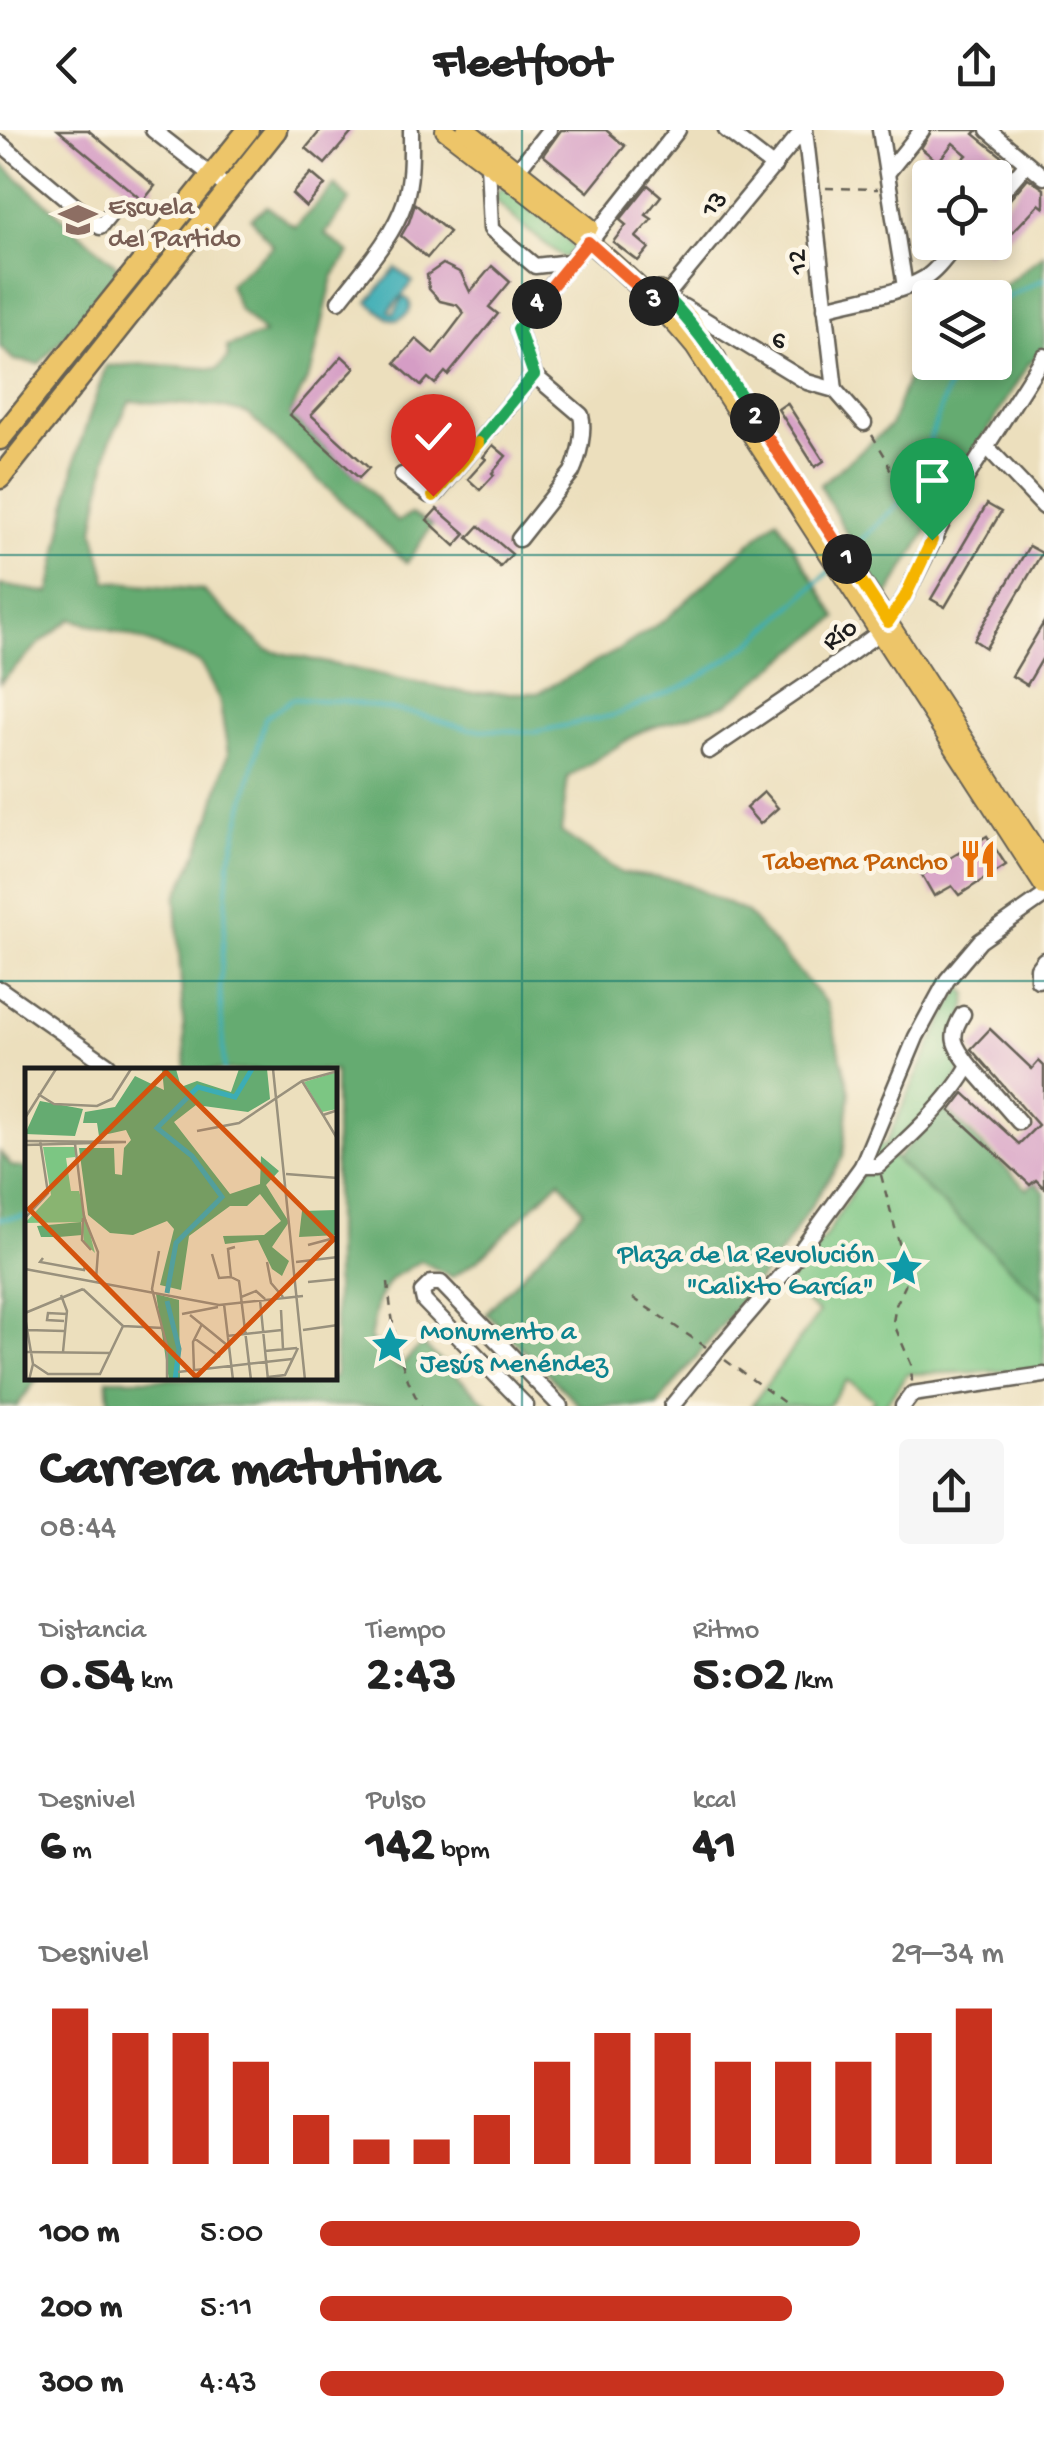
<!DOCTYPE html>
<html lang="es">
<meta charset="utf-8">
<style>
body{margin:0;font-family:"Gochi Hand",sans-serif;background:#f6f6f6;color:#222;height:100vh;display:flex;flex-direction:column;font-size:38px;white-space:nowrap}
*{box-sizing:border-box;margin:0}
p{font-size:32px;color:#767676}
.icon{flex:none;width:55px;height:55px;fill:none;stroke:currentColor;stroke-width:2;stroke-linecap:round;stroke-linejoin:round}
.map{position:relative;height:1276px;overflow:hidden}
.drawer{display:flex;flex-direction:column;background:#fff;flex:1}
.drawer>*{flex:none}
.tools{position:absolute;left:912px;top:30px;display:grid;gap:20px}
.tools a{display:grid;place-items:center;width:100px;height:100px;border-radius:10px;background:#fff;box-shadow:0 5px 15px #0003;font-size:50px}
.pin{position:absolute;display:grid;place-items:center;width:85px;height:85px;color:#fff;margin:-102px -42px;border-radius:50% 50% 50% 0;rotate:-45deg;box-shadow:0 0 10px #0007}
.pin .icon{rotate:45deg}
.km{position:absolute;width:50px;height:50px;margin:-25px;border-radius:50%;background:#222;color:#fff;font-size:28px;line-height:50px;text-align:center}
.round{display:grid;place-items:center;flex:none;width:105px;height:105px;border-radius:10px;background:#f6f6f6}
.overview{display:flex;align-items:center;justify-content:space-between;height:170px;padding:0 40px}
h1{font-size:55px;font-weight:700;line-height:75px}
.metrics{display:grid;grid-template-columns:repeat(3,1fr);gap:15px;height:170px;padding:10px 40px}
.metrics div{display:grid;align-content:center}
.metrics b{font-size:50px;font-weight:700}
.metrics small{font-size:28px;font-weight:400}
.metrics p{font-size:28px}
.chart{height:280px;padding:20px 40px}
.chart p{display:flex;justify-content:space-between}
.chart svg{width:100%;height:180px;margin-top:10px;stroke:#c8321e;stroke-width:6}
ul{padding:0 40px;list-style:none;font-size:32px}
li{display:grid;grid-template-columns:160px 120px 1fr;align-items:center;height:75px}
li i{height:25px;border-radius:12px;background:#c8321e}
header{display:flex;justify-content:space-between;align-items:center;height:130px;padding:0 40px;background:#fff;font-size:45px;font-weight:700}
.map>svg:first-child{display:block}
.green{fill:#7cc683;stroke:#4c7150;stroke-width:2.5}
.forest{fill:#65ab71;stroke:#406446;stroke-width:2.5}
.water{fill:#3cadb5;stroke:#2c6468;stroke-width:2.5}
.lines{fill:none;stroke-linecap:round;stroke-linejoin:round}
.stream{stroke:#3cadb5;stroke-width:4}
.building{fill:#d59dc5}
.minor-casing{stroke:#656054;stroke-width:19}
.major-casing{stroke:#656054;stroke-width:22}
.highway-casing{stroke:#656054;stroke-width:25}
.path{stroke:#656054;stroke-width:2.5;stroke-dasharray:8 8;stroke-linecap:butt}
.minor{stroke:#fff;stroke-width:14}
.major{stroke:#edc569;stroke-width:18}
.highway{stroke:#edc569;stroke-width:20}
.split-1-casing{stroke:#fff;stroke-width:20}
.split-2-casing{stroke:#fff;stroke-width:20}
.split-3-casing{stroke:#fff;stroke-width:20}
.split-4-casing{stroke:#fff;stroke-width:20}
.split-5-casing{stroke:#fff;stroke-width:20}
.split-6-casing{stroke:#fff;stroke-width:20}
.split-1{stroke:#f5b400;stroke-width:12}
.split-2{stroke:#f0652b;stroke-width:12}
.split-3{stroke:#22a559;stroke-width:12}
.split-4{stroke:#f0652b;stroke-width:12}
.split-5{stroke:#22a559;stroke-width:12}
.split-6{stroke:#f5b400;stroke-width:12}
.grid{fill:none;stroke:#0f766e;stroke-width:2.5;stroke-opacity:0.55}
.labels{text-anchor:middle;stroke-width:9;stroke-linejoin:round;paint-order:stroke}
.street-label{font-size:28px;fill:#1c1c1c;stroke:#fcf5e5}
.education-label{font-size:28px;fill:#785e54;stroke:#fcf5e5;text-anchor:start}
.food-label{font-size:28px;fill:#c56008;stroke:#fcf5e5;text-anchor:end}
.culture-label{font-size:28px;fill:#0d838f;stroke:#fcf5e5;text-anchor:end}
.inset-river{fill:none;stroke:#3cadb5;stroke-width:5}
.inset-road{fill:none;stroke:#99917d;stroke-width:2.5}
.view{fill:#d4530e;fill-opacity:0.15;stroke:#d4530e;stroke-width:5}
.inset-edge{fill:none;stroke:#1c1c1c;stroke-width:5}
</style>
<header><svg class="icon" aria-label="back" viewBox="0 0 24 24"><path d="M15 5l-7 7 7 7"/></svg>Fleetfoot<svg class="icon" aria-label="share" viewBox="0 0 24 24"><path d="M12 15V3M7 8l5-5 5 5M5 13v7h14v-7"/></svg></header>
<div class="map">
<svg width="1044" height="1276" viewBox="0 0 1044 1276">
<rect width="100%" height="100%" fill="#fcf5e5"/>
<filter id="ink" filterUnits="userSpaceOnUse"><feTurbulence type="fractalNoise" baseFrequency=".01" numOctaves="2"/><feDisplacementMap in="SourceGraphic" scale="20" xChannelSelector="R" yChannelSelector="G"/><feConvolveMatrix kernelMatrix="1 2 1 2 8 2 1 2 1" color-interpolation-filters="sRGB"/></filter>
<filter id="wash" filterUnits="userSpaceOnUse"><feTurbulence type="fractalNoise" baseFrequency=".0048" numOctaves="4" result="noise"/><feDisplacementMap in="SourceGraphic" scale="40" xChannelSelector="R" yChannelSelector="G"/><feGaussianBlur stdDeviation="2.25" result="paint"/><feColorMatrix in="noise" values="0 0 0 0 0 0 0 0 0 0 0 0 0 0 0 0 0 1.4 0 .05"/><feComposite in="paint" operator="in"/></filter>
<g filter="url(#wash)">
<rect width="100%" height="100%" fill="#ecdfbd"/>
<!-- green -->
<g class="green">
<polygon points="506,56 560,101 575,120 564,128 526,99 496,71 497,61"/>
<path d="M961,857L968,864C966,879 961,894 960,910C959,920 962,931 960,941C957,960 904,1006 888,1022L1044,1170V1240L907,1244L884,1276H870L874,1269L847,1250L828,1276H751L819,1183L785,1156L826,1106L855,1057L877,1012L884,1017L935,906Z"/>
</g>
<!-- forest -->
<g class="forest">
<polygon points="0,32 124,142 39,234 14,230 0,217"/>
<polygon points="335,55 350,70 325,104 349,123 333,147 312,239 290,285 359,348 397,392 411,384 432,395 407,433 248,284 221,277 130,271 110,311 94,400 107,451 202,460 267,520 467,563 538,563 620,519 667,488 777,389 837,488 727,574 642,601 568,647 561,702 621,743 677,750 746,782 827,874 850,961 843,1027 782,1121 657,1276 580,1276 486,1183 583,1080 560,1050 479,1129 452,1147 421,1131 392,1148 388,1153 378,1170 370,1209 399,1238 422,1214 490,1276 110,1276 107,1249 335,1248 335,941 186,941 176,768 197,724 211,686 228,623 219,569 200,533 136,508 71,489 39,514 0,553 0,455 50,463 77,323 106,236 148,234 217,239 228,228 227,217 264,204 239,179 229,154 273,116 251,88 267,76 295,97"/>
<polygon points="1044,124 1044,218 1027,236 884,472 820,355 890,296 916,226 930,215 930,232 995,232 995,168 989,167"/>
<polygon points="941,975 1027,1059 1035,1052 1044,1062 1044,1170 896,1030"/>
<polygon points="0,1022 11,1036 27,1038 28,1248 37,1249 17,1276 0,1276 0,1166 2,1162 0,1161"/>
</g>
<!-- water -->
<path class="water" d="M396,138L413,152L389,181L394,184L403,167L409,170C414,180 406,187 397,190L388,188L368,172Z"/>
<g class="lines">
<!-- stream -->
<g class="stream">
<polyline points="995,192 1004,169 1044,149"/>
<polyline points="850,421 912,361 947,260 962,232"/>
<polyline points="224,941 220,857 229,734 265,588 292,569 343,571 417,584 468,599 535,602 615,585 689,554 753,512 833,438"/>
<polyline points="0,1089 28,1086"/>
</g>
</g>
<g id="blocks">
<!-- building -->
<g class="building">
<polygon points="58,0 88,0 155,56 143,71"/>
<polygon points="321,0 354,0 325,34 306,18"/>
<polygon points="561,0 606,0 625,16 588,62 543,25"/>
<polygon points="932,0 978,0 974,4 1010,33 999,48 985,48 963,29 967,25 953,13 938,32 921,18"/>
<polygon points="311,43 325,55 306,77 292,64"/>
<polygon points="1028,48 1044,59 1044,78 1039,74 1009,106 1005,102 988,123 975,112 995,112 995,80 999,82"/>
<polygon points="648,55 661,66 646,85 652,89 636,107 649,118 638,131 613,112 626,95 620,90"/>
<polygon points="415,74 449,102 427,128 401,106 409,92"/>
<polygon points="443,134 461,143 470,162 492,136 510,152 489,177 498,184 448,245 445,242 435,254 428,248 421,256 395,233 416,209 433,224 464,183 457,175 440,171 429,159 427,145"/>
<polygon points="342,226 355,238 311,285 369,338 359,348 290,285"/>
<polygon points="787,273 824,331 815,337 778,279"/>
<polygon points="434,288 447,300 412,338 400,327"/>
<polygon points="493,315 506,326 492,343 494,345 480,360 468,349 486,329 483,327"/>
<polygon points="987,374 1001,382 945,477 931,469"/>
<polygon points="437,379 466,404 455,416 427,390"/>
<polygon points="479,396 512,424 500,437 468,408"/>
<polygon points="1029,416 1042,423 986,518 974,510"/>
<polygon points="1044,492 1044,526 1027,555 1012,546"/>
<polygon points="764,662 778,678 760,694 746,678"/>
<polygon points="987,706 1006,735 959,765 952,756 934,766 922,745"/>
<polygon points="990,899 1032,939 1039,931 1044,936 1044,1058 1036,1050 1030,1055 950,981 964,963 1019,1014 1038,995 971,919"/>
</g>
</g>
</g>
<g filter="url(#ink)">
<use href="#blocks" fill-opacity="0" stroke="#656054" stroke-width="2.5"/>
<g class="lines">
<!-- minor casing -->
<g class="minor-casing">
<g id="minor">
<polyline points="153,0 229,59"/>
<polyline points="726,0 774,37"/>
<polyline points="805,0 835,260"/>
<polyline points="880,0 905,157"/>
<polyline points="988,0 1044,47"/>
<polyline points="0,13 100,97 117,76"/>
<polyline points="488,33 491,99 535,136 570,132 596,104 678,0"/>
<polyline points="888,42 922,0"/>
<polyline points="512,47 549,0"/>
<polyline points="995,70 1027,33"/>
<path d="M339,171C362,141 393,108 405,71C412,48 411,24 411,0"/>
<polyline points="662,171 803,0"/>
<polyline points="684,177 807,252 835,260 864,293"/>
<path d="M825,178C857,169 896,165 925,148C938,140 948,124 958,112"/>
<polyline points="986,316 1044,377"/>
<polyline points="402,345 429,365 436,364 534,245"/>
<path d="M519,409L572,342C579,327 585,301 581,285L534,245L518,199L570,132"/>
<polyline points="709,621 821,545 880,502 888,492 905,467 958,361 1044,226"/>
<polyline points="1038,850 1038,838 1044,830"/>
<polyline points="0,859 108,935"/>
<polyline points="969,935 1019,992"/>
<path d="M862,1036H878C908,1009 951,970 969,935C954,915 948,907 963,884"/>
<polyline points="526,1276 424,1171 422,1162 431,1153 441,1153 560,1276"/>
<polyline points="672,1276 715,1223 788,1138 862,1036 916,907 947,850 980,811 1044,766"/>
<polyline points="903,1276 912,1264 1044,1245"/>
</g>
</g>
<!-- major casing -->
<g class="major-casing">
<g id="major">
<path d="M445,0C532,67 625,132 695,217L1044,756"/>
<polyline points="466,0 589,97"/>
<polyline points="660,161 688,188 717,229"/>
<polyline points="843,423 1044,733"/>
</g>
</g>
<!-- highway casing -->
<g class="highway-casing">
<g id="highway">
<polyline points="0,309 248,0"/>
<polyline points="0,348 276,0"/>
</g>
</g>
<!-- path -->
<g class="path">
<polyline points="826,58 878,59"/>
<polyline points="872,305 886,328 895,354 914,368 942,362"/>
<polyline points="881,1045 907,1143 905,1156 896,1175 893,1192 911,1234 912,1253"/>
<path d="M388,1153C392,1195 399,1240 421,1276"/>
<polyline points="633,1168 706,1217"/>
<polyline points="725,1230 789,1276"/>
</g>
<!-- minor -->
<use href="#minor" class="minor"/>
<!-- major -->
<use href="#major" class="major"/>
<!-- highway -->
<use href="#highway" class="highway"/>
</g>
</g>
<g class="lines" filter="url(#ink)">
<!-- split-1 casing -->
<g class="split-1-casing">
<polyline id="split-1" points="847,429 888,492 905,467 932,410"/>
</g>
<!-- split-2 casing -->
<g class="split-2-casing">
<polyline id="split-2" points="755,288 847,429"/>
</g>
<!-- split-3 casing -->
<g class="split-3-casing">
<path id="split-3" d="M654,171L658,174L666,166C702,203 728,245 755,288"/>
</g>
<!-- split-4 casing -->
<g class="split-4-casing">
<polyline id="split-4" points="537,174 588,112 654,171"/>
</g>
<!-- split-5 casing -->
<g class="split-5-casing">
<polyline id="split-5" points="478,313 534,245 518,199 537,174"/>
</g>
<!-- split-6 casing -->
<g class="split-6-casing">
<polyline id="split-6" points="433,366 478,313"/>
</g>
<!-- split-1 -->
<use href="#split-1" class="split-1"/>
<!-- split-2 -->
<use href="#split-2" class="split-2"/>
<!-- split-3 -->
<use href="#split-3" class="split-3"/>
<!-- split-4 -->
<use href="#split-4" class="split-4"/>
<!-- split-5 -->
<use href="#split-5" class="split-5"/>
<!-- split-6 -->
<use href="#split-6" class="split-6"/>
</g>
<!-- grid -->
<path class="grid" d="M522,0V1276M0,425H1044M0,851H1044"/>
<!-- icons -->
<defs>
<g id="university-bare" transform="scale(3)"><path d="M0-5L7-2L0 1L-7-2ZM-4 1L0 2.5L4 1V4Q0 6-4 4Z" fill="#8d6e63" stroke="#fcf5e5" stroke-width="2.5" paint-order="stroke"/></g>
<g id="restaurant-bare" transform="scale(3)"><path d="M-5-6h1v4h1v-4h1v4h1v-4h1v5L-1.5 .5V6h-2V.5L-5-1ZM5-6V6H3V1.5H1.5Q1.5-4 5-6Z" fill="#e8710a" stroke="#fcf5e5" stroke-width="2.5" paint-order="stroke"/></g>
<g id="sight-bare" transform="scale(3)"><path d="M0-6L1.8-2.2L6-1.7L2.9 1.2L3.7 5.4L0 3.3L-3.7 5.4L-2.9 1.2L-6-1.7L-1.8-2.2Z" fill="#0f9aa8" stroke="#fcf5e5" stroke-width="2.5" paint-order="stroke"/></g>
</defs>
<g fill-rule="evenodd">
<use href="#university-bare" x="78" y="90"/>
<use href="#restaurant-bare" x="978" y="729"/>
<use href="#sight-bare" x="904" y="1138"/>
<use href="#sight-bare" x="390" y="1215"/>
</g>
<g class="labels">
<!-- street labels -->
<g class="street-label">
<text transform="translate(712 72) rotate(-50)" y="10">13</text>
<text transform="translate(795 132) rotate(-96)" y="10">12</text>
<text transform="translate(781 207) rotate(31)" y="10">6</text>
<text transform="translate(838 502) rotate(-36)" y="10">Río</text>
</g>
<!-- education labels -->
<g class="education-label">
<text x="108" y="84">Escuela<tspan x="108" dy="32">del Partido</tspan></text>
</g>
<!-- food labels -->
<g class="food-label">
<text x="948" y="739">Taberna Pancho</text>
</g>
<!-- culture labels -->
<g class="culture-label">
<text x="874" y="1132">Plaza de la Revolución<tspan x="874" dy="32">"Calixto García"</tspan></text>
<text x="420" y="1209" text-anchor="start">Monumento a<tspan x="420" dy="32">Jesús Menéndez</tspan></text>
</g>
</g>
<!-- overview -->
<g transform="translate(25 938)">
<rect width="312" height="312" fill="#ecdfbd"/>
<path d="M312,4V41L297,44L279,14ZM18,79H51L50,89L41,90L46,123H54L70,185L59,174L57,154L0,155L26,127Z" fill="#7cc683"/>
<path d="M137,1H151L156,19L172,13L206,24L214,1H242L245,31L223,44L171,37L149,54L205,126L235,116L236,88L254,103L241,117L264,154L247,179L264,193L257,208L247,201L233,172L200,176L198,168L239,167L256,153L235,126L222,138H205L164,168L156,222L135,217L149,161L142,153L108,167L85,165L63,147L54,80H89L90,106L97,107L99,80L106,72L101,62L74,68L72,55H58L60,44L90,39L110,8L139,22ZM15,33L58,41L50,68L0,66ZM312,142V167L274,169L277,143ZM56,154L57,167L34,169H16L12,158ZM131,226L154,232L155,312H144Z" fill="#65ab71"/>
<path class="inset-river" d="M142,225L151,175L197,129L167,88L132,60L173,19L210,29L227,1M142,233L154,281L150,312"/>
<path class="inset-road" d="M248,1L280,312M277,13L298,47M13,26L29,36L72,38L87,31L106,1M313,42L298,47L313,72M0,50L31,1M172,63L214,55L277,13L313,3M0,73L101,74L0,77M50,76L59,149L73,184L71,211M261,106L313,110M0,150L23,125L15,72M58,150L57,172L66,182M283,177L313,169M210,179L203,181L206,209L214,213L216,228M134,183L127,221L142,278V312M187,186L194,210L206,209M18,190L15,194L59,202L61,196M242,194L246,215L258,229M271,194L313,189M0,201L194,237L278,228M283,214L313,211M58,221L98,258M36,227L42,243L38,284M235,232L243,312M199,236L208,312M256,242L258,281M0,245L58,221M157,246L193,239M165,247L202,277M0,249L8,296L4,312M39,253L22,252L23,245L42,246M98,258L138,260M2,262L39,263M278,262L313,257M202,268L257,262M169,270L195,289M240,283L272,280M0,284L86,285M8,296L23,306H75L98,258M169,302L168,274L177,256M153,304L267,291M243,309L260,307L273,280M226,312L216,229L231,223L240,231"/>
<path class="view" d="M141,4L309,171L171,309L4,141Z"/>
<rect width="312" height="312" class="inset-edge"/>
</g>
</svg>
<div class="tools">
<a><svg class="icon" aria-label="locate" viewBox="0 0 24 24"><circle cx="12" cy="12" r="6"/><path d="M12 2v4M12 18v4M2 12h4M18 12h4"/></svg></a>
<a><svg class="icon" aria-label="layers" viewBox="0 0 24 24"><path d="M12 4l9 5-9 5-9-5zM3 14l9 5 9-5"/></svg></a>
</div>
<div class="pin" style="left:932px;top:410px;background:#1e9e55"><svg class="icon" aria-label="arrive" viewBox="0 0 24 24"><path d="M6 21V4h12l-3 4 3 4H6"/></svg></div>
<div class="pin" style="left:433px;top:366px;background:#d93025"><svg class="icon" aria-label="check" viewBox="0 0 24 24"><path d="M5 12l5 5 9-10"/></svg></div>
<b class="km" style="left:847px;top:429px">1</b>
<b class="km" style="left:755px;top:288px">2</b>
<b class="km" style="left:654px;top:171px">3</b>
<b class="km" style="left:537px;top:174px">4</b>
</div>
<section class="drawer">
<div class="overview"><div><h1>Carrera matutina</h1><p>08:44</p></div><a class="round"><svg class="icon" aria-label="share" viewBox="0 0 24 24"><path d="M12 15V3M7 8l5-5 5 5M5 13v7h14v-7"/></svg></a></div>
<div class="metrics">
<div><p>Distancia</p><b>0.54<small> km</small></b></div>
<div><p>Tiempo</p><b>2:43</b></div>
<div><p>Ritmo</p><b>5:02<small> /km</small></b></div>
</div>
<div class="metrics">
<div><p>Desnivel</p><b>6<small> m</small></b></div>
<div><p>Pulso</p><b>142<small> bpm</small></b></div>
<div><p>kcal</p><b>41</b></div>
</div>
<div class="chart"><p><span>Desnivel</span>29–34 m</p>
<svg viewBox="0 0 160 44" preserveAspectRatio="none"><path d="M5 44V6M15 44V12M25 44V12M35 44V19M45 44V32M55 44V38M65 44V38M75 44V32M85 44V19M95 44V12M105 44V12M115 44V19M125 44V19M135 44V19M145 44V12M155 44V6"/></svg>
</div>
<ul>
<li><b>100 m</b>5:00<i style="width:79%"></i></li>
<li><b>200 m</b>5:11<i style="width:69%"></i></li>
<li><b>300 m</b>4:43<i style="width:100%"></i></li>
</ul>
</section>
